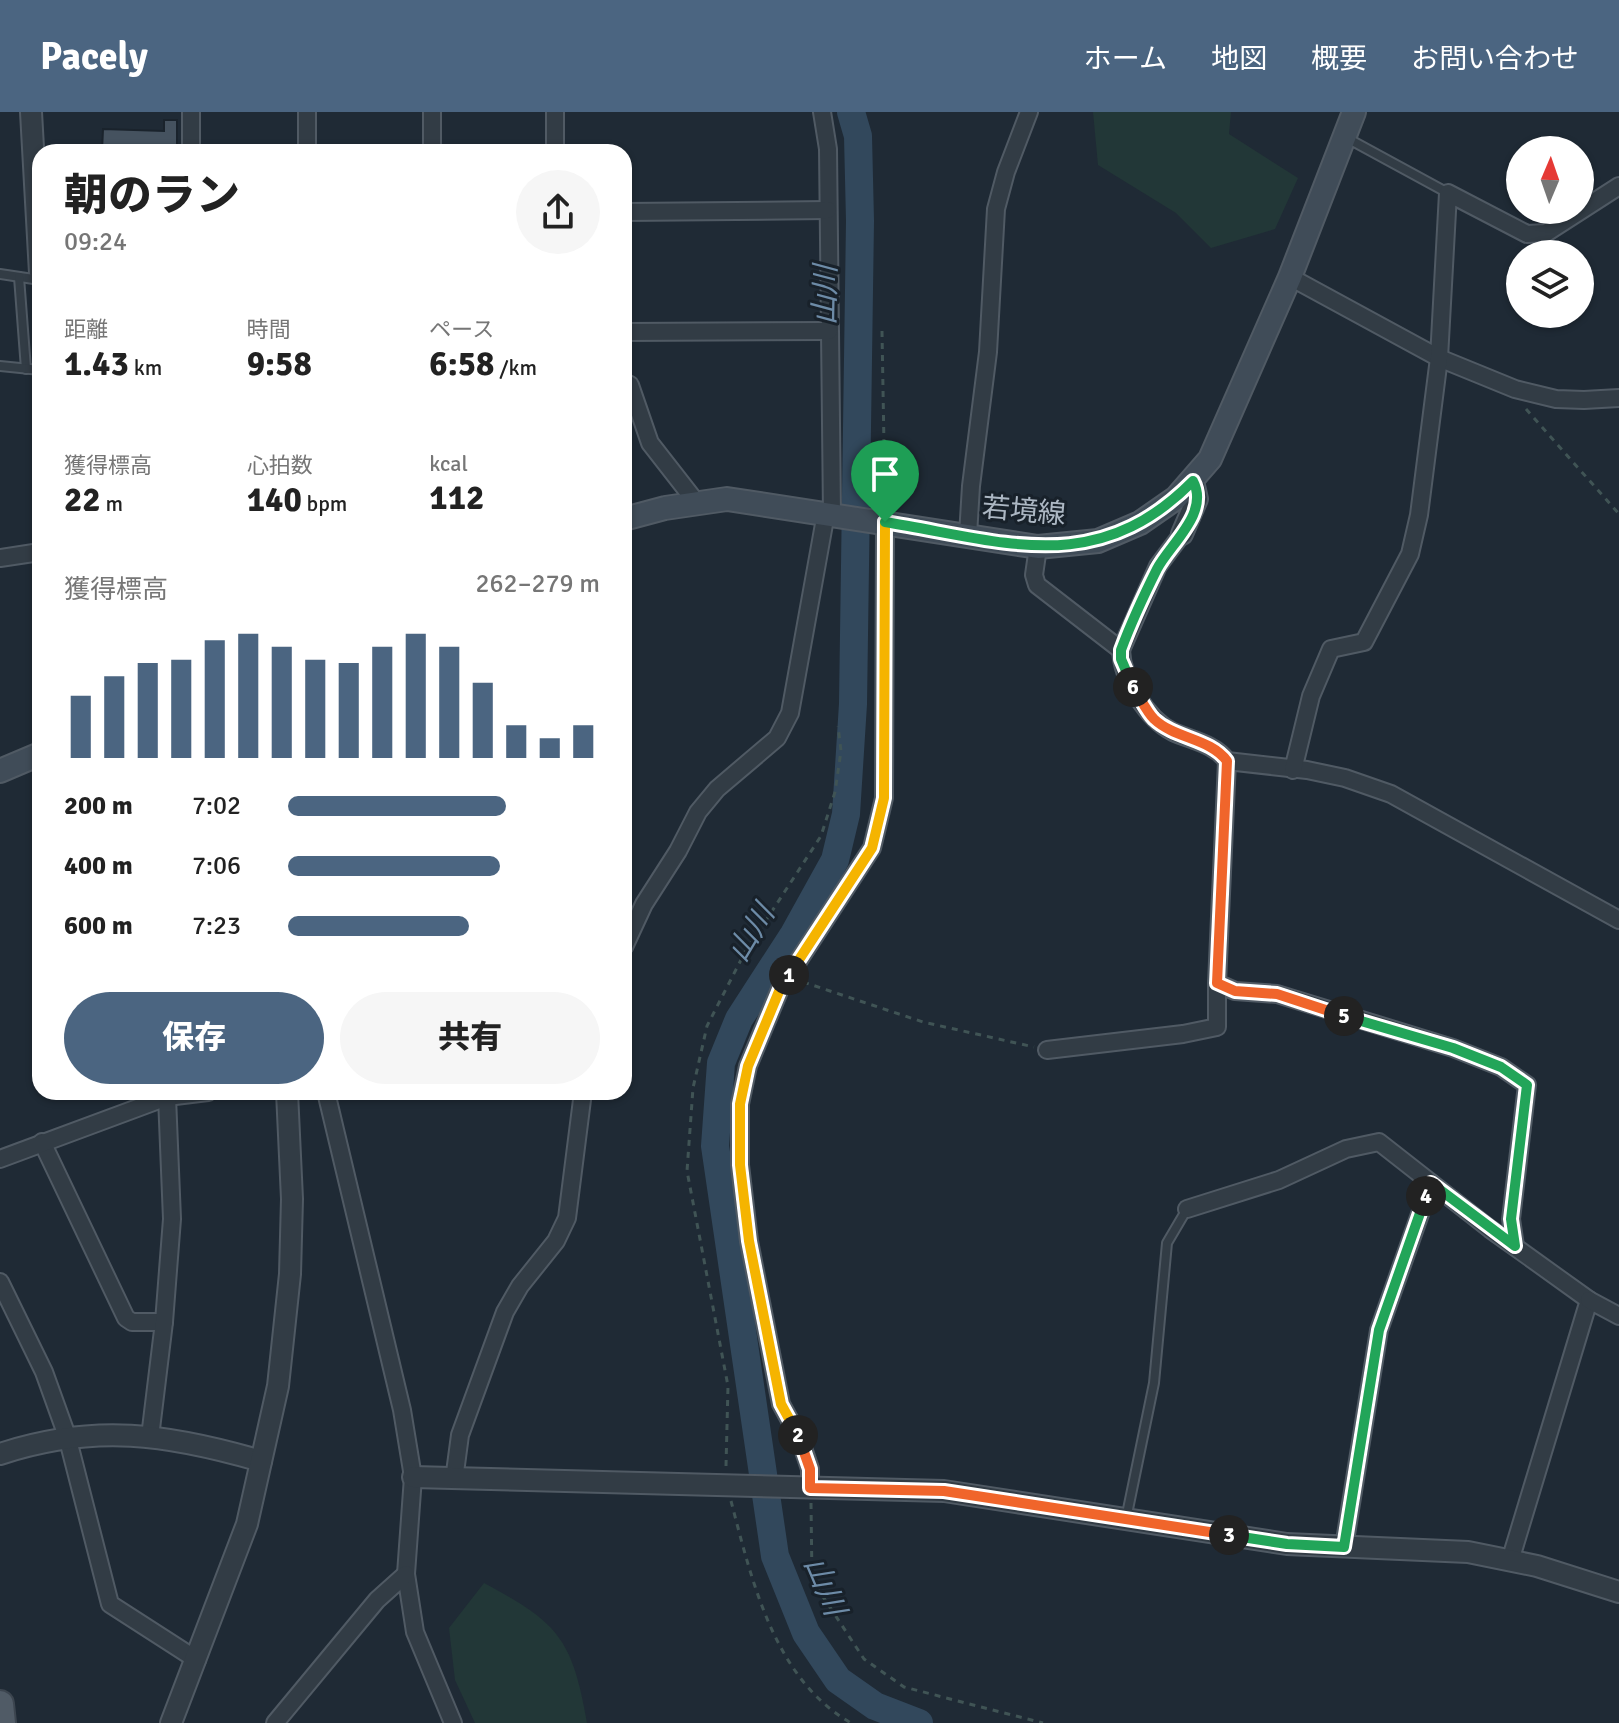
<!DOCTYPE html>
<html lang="ja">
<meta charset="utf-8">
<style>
body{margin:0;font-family:Signika,"Noto Sans JP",sans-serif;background:#f6f6f6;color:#222;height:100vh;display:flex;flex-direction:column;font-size:30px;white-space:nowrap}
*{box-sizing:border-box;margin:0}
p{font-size:26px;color:#767676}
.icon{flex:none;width:44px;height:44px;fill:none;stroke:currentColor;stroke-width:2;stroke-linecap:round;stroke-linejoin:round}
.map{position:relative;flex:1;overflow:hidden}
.panel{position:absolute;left:32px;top:32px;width:600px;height:956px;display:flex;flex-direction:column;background:#fff;border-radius:24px;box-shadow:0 2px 6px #0004}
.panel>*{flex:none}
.needle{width:52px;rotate:2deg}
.controls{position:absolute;left:1506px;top:24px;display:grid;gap:16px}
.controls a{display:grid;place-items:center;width:88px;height:88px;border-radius:50%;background:#fff;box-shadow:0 2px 6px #0004;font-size:40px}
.pin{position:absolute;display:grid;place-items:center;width:68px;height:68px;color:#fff;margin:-82px -34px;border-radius:50% 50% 50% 0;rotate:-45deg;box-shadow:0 0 8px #0007}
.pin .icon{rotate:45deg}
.km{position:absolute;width:40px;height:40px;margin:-20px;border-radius:50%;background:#222;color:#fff;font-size:22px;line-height:40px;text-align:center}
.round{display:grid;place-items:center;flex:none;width:84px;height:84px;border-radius:42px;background:#f6f6f6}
.head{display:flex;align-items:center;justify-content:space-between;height:136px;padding:0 32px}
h1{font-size:44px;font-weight:800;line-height:60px}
.figures{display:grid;grid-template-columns:repeat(3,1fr);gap:12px;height:136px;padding:8px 32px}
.figures div{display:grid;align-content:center}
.figures b{font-size:34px;font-weight:800}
.figures small{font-size:22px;font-weight:400}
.figures p{font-size:22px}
.chart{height:224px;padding:16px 32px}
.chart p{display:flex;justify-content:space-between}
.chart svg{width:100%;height:144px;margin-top:8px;stroke:#4b6581;stroke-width:6}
.cta{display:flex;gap:16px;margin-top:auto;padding:16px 32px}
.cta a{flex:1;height:92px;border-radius:48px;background:#4b6581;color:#fff;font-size:32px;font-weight:800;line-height:92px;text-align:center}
.cta a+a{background:#f6f6f6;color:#222}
ul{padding:0 32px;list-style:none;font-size:26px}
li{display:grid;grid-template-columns:128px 96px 1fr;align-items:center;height:60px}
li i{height:20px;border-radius:10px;background:#4b6581}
header{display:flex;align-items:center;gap:48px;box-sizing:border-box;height:112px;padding:0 40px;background:#4b6581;color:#fff}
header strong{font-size:38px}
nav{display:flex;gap:44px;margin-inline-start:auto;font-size:28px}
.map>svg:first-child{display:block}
.green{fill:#223737}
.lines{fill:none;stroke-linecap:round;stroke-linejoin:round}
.river{stroke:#32485c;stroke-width:28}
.building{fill:#45525f;stroke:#1a232c;stroke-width:2}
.service-casing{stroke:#505a64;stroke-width:12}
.minor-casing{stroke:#505a64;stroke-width:20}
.tertiary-casing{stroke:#505a64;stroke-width:24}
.secondary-casing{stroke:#505a64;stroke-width:26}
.primary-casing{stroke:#3c454f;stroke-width:30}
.path{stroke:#405455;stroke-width:3;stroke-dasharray:6 6;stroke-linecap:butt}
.service{stroke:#323c45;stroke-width:8}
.minor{stroke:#323c45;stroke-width:16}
.tertiary{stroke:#323c45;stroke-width:20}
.secondary{stroke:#404c58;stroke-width:22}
.primary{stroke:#505b66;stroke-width:26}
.split-1-casing{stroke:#fff;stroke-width:16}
.split-2-casing{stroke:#fff;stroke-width:16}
.split-3-casing{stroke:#fff;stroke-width:16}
.split-4-casing{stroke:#fff;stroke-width:16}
.split-5-casing{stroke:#fff;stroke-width:16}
.split-6-casing{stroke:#fff;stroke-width:16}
.split-7-casing{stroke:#fff;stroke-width:16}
.split-1{stroke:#f5b400;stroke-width:10}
.split-2{stroke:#f5b400;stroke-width:10}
.split-3{stroke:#f0652b;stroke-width:10}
.split-4{stroke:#22a559;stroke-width:10}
.split-5{stroke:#22a559;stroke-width:10}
.split-6{stroke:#f0652b;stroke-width:10}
.split-7{stroke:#22a559;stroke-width:10}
.labels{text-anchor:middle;stroke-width:6;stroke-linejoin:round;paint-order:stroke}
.street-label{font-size:28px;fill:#acb7c3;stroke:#18212a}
.water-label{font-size:30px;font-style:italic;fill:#6d8ba7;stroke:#18212a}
</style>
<header>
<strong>Pacely</strong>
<nav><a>ホーム</a><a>地図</a><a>概要</a><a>お問い合わせ</a></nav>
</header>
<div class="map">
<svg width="1619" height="1611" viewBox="0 0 1619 1611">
<rect width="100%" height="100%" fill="#1f2a35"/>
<!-- green -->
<g class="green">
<polygon points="1093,0 1231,0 1229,22 1298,66 1275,117 1211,136 1176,101 1098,53"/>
<path d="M484,1471C559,1511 572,1527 587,1611H475L455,1568L449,1516Z"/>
</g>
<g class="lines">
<!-- river -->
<polyline class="river" points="851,0 858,24 860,109 853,592 846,702 835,748 794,822 739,907 721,951 715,1034 775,1444 806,1521 838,1568 875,1594 919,1611"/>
</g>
<!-- building -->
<polygon class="building" points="164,8 177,8 177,40 102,39 103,17 164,19"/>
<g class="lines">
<!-- service casing -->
<g class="service-casing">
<g id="service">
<polyline points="1345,25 1448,81"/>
<polyline points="0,162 40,168"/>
<polyline points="19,165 26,257"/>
<polyline points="0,254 40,258"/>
<polyline points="1126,1407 1154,1271 1167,1131 1187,1097"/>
</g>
</g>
<!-- minor casing -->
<g class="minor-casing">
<g id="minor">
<polyline points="307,0 307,40"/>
<polyline points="432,0 432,40"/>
<polyline points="822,0 828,37 832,402"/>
<polyline points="191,40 191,0"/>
<polyline points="555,40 555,0"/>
<polyline points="624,100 828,98"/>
<polyline points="1290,165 1439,246 1515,277 1556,287 1584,288 1619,286"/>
<polyline points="624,220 829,219"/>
<polyline points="624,270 630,273 650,331 696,390"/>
<polyline points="968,423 971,374 988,240 996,97 1006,60 1029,0"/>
<polyline points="1038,435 1034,463 1037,473 1121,538 1158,454 1182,422"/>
<polyline points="0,446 40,440"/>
<path d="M1121,538C1122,567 1147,607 1173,620C1191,628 1215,632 1227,649L1307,658L1345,666L1391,682L1619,808"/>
<polyline points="1227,649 1217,871 1235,879 1277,882 1453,936 1501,955 1527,973 1511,1107 1515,1134"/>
<polyline points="1293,658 1311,584 1331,537 1364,530 1410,442 1419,403 1439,246 1448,81 1527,122 1546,121 1619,74"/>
<polyline points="624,835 644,792 678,739 698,700 717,677 777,626 790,601 826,401"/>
<polyline points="1047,938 1183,922 1217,915 1217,871"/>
<polyline points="326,980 402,1298 413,1365 406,1462 415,1520 453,1611"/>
<polyline points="42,1030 126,1206 132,1210 164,1210"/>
<polyline points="0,1047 167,985 208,980"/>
<polyline points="1187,1097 1279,1068 1346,1037 1379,1030 1490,1117 1589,1188 1510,1449"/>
<polyline points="0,1170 44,1260 67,1324 110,1492 197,1548"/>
<polyline points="1589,1188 1619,1204"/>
<polyline points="150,1325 164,1210 172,1107 167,985"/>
<polyline points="454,1368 460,1323 505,1200 520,1174 556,1129 567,1106 583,980"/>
<polyline points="810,1376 810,1357 800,1327 781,1292 749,1129 740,1053 740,992 748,954 780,877 872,736 884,686 885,410"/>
<polyline points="1344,1435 1379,1218 1431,1071"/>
<polyline points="275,1611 377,1488 406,1462"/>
</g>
</g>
<!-- tertiary casing -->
<g class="tertiary-casing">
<g id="tertiary">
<polyline points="31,0 40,161"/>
<polyline points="1182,422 1197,387 1193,369"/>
<path d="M0,1342C94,1311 168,1322 261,1349"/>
<polyline points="413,1365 944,1379 1287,1432 1468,1440 1537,1454 1619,1480"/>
<polyline points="171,1611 247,1412 278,1274 290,1162 292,1087 287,980"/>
</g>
</g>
<!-- secondary casing -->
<g class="secondary-casing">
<g id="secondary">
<polyline points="624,407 665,396 727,387 1038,435 1098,429 1140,411 1176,386 1210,347 1290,165 1354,0"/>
<polyline points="0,659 40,642"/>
</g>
</g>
<!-- primary casing -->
<g class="primary-casing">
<polyline id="primary" points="0,1592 2,1611"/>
</g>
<!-- path -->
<g class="path">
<polyline points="882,219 885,391"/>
<polyline points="1526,297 1619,402"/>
<polyline points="803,870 923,910 1034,935"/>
<polyline points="726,1354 728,1274 687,1059 693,976 707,914 744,842 821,724 835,680 841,639 838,614"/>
<path d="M731,1389C752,1469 774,1567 851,1611"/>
<polyline points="811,1391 812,1468 864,1547 904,1575 1043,1611"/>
</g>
<!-- service -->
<use href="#service" class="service"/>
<!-- minor -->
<use href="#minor" class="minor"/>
<!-- tertiary -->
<use href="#tertiary" class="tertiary"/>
<!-- secondary -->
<use href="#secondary" class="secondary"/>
<!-- primary -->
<use href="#primary" class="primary"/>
</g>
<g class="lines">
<!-- split-1 casing -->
<g class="split-1-casing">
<polyline id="split-1" points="789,863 872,736 884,686 885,410"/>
</g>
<!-- split-2 casing -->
<g class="split-2-casing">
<polyline id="split-2" points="789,863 780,877 748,954 740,992 740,1053 749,1129 781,1292 798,1323"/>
</g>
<!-- split-3 casing -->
<g class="split-3-casing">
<polyline id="split-3" points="798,1323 810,1357 810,1376 944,1379 1229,1423"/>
</g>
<!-- split-4 casing -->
<g class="split-4-casing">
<polyline id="split-4" points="1229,1423 1287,1432 1344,1435 1379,1218 1426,1084"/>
</g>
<!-- split-5 casing -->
<g class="split-5-casing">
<polyline id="split-5" points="1344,904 1453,936 1501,955 1527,973 1511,1107 1515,1134 1431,1071 1426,1084"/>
</g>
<!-- split-6 casing -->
<g class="split-6-casing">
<path id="split-6" d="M1133,575C1140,585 1146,599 1154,607C1175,627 1210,626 1227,649L1217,871L1235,879L1277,882L1344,904"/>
</g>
<!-- split-7 casing -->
<g class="split-7-casing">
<path id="split-7" d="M885,410C1004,429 1096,467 1193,369C1210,401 1170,432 1157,457C1144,483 1131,511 1121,538V547L1133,575"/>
</g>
<!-- split-1 -->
<use href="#split-1" class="split-1"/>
<!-- split-2 -->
<use href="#split-2" class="split-2"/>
<!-- split-3 -->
<use href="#split-3" class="split-3"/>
<!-- split-4 -->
<use href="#split-4" class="split-4"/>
<!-- split-5 -->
<use href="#split-5" class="split-5"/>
<!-- split-6 -->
<use href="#split-6" class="split-6"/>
<!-- split-7 -->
<use href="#split-7" class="split-7"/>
</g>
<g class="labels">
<!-- street labels -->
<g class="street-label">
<text transform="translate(1024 398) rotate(5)" y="10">若境線</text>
</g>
<!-- water labels -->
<g class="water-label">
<text transform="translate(825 183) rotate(-89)" y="10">山川</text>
<text transform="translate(751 821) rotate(-59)" y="10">山川</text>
<text transform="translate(825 1474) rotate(67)" y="10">山川</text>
</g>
</g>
</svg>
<div class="controls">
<a><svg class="needle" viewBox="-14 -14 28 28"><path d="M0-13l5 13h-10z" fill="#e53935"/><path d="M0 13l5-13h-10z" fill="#767676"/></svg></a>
<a><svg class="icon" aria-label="layers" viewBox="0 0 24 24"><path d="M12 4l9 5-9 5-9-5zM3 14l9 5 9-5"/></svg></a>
</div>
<div class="pin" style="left:885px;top:410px;background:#1e9e55"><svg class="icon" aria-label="arrive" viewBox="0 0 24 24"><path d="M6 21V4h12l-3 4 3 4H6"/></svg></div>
<b class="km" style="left:789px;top:863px">1</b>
<b class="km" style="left:798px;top:1323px">2</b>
<b class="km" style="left:1229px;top:1423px">3</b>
<b class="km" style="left:1426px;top:1084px">4</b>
<b class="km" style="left:1344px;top:904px">5</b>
<b class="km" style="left:1133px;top:575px">6</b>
<section class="panel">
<div class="head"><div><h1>朝のラン</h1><p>09:24</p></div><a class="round"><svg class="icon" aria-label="share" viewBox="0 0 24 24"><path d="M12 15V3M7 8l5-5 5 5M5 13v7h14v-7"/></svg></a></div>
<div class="figures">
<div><p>距離</p><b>1.43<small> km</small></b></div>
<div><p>時間</p><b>9:58</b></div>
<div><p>ペース</p><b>6:58<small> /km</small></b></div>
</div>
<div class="figures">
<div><p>獲得標高</p><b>22<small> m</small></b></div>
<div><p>心拍数</p><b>140<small> bpm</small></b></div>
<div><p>kcal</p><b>112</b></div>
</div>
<div class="chart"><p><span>獲得標高</span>262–279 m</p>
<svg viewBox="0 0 160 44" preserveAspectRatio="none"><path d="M5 44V25M15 44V19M25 44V15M35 44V14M45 44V8M55 44V6M65 44V10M75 44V14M85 44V15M95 44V10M105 44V6M115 44V10M125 44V21M135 44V34M145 44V38M155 44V34"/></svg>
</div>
<ul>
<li><b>200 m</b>7:02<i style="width:70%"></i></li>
<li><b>400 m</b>7:06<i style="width:68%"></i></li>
<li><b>600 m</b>7:23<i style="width:58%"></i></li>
</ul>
<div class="cta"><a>保存</a><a>共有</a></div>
</section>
</div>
